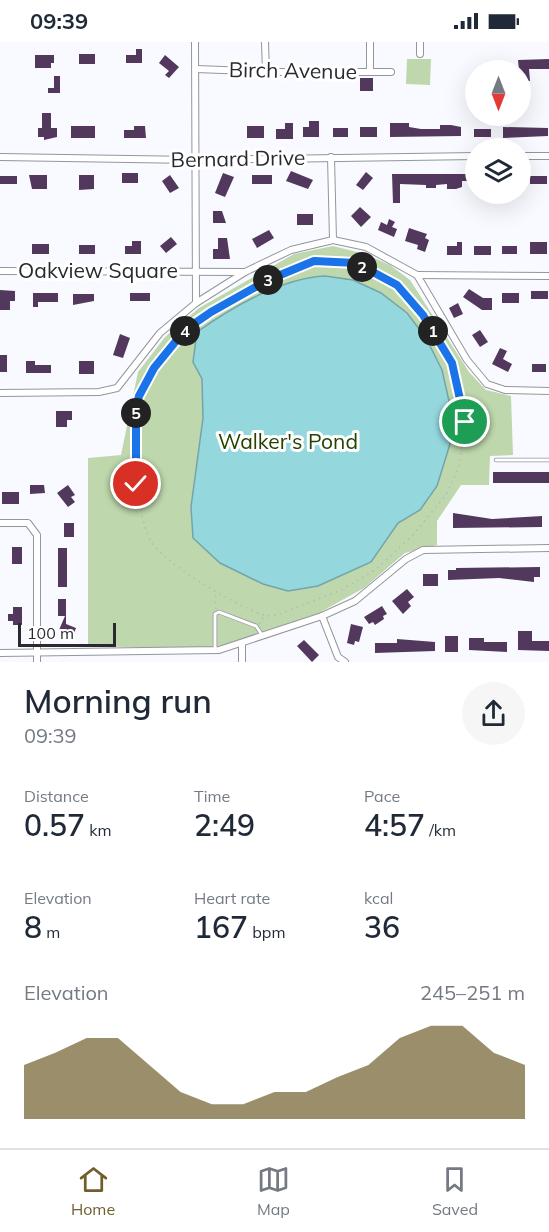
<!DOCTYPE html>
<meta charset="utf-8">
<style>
body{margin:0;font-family:Mulish,sans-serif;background:#f6f6f7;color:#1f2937;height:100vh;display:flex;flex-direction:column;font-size:22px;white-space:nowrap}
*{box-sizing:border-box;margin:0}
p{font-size:20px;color:#747a83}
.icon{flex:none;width:33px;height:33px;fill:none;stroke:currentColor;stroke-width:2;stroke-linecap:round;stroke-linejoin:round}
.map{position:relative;height:620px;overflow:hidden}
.sheet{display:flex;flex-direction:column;background:#fff;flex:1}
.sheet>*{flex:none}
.needle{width:39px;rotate:180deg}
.fabs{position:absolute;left:465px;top:18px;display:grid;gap:12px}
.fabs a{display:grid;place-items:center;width:66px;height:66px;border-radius:50%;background:#fff;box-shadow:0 6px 24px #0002;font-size:30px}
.scale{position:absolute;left:18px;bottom:15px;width:98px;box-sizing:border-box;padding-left:6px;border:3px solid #292a2f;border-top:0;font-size:16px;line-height:21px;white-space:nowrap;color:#292a2f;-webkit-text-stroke:4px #fff;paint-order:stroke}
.pin{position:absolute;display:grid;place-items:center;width:51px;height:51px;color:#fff;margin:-26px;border:3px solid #fff;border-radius:50%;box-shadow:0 2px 6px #0007}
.km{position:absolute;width:30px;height:30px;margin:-15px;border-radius:50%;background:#222;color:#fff;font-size:16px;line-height:30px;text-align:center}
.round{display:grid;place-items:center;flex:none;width:63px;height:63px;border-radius:32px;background:#f6f6f7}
.headline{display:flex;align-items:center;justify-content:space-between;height:102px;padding:0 24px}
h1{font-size:33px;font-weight:600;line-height:45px}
.figures{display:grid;grid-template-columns:repeat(3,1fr);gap:9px;height:102px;padding:6px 24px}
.figures div{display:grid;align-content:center}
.figures b{font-size:30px;font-weight:600}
.figures small{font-size:16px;font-weight:400}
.figures p{font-size:16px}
.chart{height:168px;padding:12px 24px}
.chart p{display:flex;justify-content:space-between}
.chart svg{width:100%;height:108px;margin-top:6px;fill:#705f2d;opacity:.7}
.status{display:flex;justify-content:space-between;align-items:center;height:42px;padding:0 30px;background:#fff;direction:ltr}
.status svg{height:16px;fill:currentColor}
.tab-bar{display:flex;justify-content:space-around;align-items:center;height:84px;border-top:2px solid #e0e1e3;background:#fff;font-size:16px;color:#747a83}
.tab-bar a{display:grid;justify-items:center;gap:3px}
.tab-bar .current{color:#705f2d}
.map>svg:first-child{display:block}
.green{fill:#bed7ac}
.water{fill:#94d8de;stroke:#74a4aa;stroke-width:1.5}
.building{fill:#53385d}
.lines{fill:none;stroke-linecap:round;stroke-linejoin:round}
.service-casing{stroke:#9395a0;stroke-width:4.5}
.minor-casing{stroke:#9395a0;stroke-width:8}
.path{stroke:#b6b7bc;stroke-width:1.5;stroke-dasharray:1.5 4.5;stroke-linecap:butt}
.service{stroke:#fff;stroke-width:3}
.minor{stroke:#fff;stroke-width:6}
.route-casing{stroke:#fff;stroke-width:12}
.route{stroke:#1a73e8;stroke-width:8}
.labels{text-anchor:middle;stroke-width:6;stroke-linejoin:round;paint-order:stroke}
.street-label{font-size:21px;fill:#292a2f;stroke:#fff}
.park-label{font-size:21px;fill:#244300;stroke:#fff}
</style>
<div class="status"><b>09:39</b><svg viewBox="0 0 49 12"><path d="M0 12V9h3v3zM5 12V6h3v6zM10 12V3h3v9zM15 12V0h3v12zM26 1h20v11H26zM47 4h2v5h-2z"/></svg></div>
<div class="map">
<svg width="549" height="620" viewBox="0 0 549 620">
<rect width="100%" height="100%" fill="#f9faff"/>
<!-- green -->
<g class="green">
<polygon points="407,17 431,17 430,43 406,42"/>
<polygon points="333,204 365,212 390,223 410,238 469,330 486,348 511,354 513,413 490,414 489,443 461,443 437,479 437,503 405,511 364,546 317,572 237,600 204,607 88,604 88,416 121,413 138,330 165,295 199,266 294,212"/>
</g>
<!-- water -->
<path class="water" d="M325,234L353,238L381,251L407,271L426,296L442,328L452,372L450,402L437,444L420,468L398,481L371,520L318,544L288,549L263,542L220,521L193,496L191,465L203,376L202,337L193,320L197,290C232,265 282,236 325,234Z"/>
<!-- building -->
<g class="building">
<polygon points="136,7 142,7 142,21 126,21 126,13 136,13"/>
<rect x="79" y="12" width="16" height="10"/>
<polygon points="35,13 54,13 54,21 51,21 51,26 35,26"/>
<polygon points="165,13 179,25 169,36 165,33 169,29 159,21"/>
<polygon points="549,17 549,27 529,27 530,39 520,39 518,18"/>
<polygon points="54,34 60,34 60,51 48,51 48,46 54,46"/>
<rect x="360" y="36" width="13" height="13"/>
<polygon points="42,71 51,71 51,86 57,86 57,95 44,98 44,95 38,95 38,86 42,86"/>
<polygon points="309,79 319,79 319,95 303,95 303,85 309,85"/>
<polygon points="285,81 293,81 293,97 276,97 276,87 285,87"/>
<polygon points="390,81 409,81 409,85 421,87 440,87 440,83 451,83 461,85 461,94 390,95"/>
<rect x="71" y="84" width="24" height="12"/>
<polygon points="134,84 145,84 146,96 124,96 124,88 134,88"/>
<rect x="247" y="84" width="17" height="12"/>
<rect x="360" y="85" width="17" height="10"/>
<polygon points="503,85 548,86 548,94 503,96"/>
<rect x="333" y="86" width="15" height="9"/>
<rect x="474" y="87" width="17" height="8"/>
<polygon points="291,129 313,138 308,147 286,139"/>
<polygon points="366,130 373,136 363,148 356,143"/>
<rect x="122" y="131" width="16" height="10"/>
<polygon points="223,131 234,135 225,155 215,151"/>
<polygon points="392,132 476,132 476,139 462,139 462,145 456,147 447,147 447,142 436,143 436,146 426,146 426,143 400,142 400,161 393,161"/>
<polygon points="29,133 47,133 47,147 32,147"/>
<polygon points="79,133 94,133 94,147 79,148"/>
<polygon points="170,133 179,146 170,151 162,139"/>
<rect x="252" y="133" width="20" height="9"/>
<rect x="0" y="134" width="17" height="8"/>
<rect x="530" y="134" width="17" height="8"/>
<polygon points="360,165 371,175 361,185 351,174"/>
<polygon points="213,169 222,169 226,181 213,181"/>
<rect x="297" y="172" width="16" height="11"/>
<polygon points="389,177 395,180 392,185 397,187 394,195 378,188 381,180 387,183"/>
<polygon points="409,186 427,192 425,196 429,198 425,210 417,207 418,203 405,199"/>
<polygon points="269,188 274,196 257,206 252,197"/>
<polygon points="171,195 177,202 166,211 160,204"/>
<polygon points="218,196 227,196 230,217 213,217 213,207 218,207"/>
<polygon points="132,199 141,199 141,212 125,212 125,204 132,204"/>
<polygon points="457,200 462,200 462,213 447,213 447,204 457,204"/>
<rect x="530" y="200" width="17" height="12"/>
<rect x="32" y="202" width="17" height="10"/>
<rect x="79" y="203" width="16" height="9"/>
<rect x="474" y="204" width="17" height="9"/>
<rect x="502" y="204" width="15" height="8"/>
<polygon points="469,247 483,256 492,256 492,268 482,268 463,255"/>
<polygon points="0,248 15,249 15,259 10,259 10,268 0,268"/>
<rect x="531" y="249" width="17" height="8"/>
<polygon points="33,251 58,251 58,260 38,260 38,265 33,265"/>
<rect x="130" y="251" width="20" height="8"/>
<rect x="502" y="251" width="17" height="10"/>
<polygon points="73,252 94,252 94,259 73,263"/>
<polygon points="458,261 463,272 454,276 449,266"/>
<polygon points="480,288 488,300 480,305 472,293"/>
<polygon points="120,292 130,296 123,316 113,313"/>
<polygon points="500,306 507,309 503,317 512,322 508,330 492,322"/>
<rect x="0" y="313" width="7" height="17"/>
<polygon points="26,319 35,319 35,323 51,323 51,331 26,331"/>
<rect x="79" y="319" width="15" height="13"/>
<rect x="532" y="322" width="14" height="8"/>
<polygon points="56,369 72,369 72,378 67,378 67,385 56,385"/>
<rect x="493" y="430" width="56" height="11"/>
<polygon points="30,443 44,443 45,451 30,452"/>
<polygon points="68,443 75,453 71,455 75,460 68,465 57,451"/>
<rect x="2" y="450" width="17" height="12"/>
<polygon points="453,471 492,477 542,474 542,485 453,486"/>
<rect x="64" y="481" width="10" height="14"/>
<rect x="12" y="505" width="10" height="17"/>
<rect x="58" y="506" width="9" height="39"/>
<polygon points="540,525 540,535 534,535 534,540 499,536 448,538 448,528 456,528 456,526"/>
<rect x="423" y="532" width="15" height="12"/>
<polygon points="407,547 414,555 408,560 411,564 403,572 392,559"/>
<polygon points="58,557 66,557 66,582 76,586 73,594 59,588 65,574 58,574"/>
<polygon points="382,564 387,572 383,574 384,577 375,583 373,580 369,582 364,575"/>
<polygon points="13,565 22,565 22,583 13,583 13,579 8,579 8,572 13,572"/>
<polygon points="351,582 363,585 359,600 355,599 354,603 347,601"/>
<polygon points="518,589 532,589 532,599 549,599 549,609 518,608"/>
<rect x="445" y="594" width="13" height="16"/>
<polygon points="469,596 484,596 484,600 507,600 507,610 469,608"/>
<polygon points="397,597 435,600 435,609 375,611 375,601 397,601"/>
<polygon points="304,598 319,613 312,620 297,604"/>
</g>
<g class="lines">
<!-- service casing -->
<g class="service-casing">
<g id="service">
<polyline points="496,418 549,418"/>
<polyline points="215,606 215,572 219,570 256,584 262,593"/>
</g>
</g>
<!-- minor casing -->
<g class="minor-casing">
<g id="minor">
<polyline points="195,0 196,261"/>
<polyline points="265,0 266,30"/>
<polyline points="420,12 420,0"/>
<polyline points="196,27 278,30 391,30"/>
<polyline points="370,30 370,0"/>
<polyline points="520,114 549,114"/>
<polyline points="0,115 194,118 476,114"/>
<polyline points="331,115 333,198"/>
<polyline points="0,229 245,230"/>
<polyline points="417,233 549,234"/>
<polyline points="0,351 99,350 117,346 160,291 196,261 245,230 291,208 333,198 366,205 417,233 467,318 487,342 505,348 549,349"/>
<polyline points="0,481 28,481 37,493 37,620"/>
<polyline points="322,574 338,615 345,620"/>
<polyline points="242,602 242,620"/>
<polyline points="0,611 219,608 322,574 355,559 406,517 423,508 549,506"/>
</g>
</g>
<!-- path -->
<g class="path">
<path d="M314,219L355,221L397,243L423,273L452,321L465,380L459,425L446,453L413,493L375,528L341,548L277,573L267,574C241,567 162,521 150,498C136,471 129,382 139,354C147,331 167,305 185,288C219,257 272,236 314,219Z"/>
<polyline points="216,567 215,556 218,550"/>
<polyline points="259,582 264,574"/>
</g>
<!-- service -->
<use href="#service" class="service"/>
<!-- minor -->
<use href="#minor" class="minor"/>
</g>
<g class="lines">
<!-- route casing -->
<g class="route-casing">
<polyline id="route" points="136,442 136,367 139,354 154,326 185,288 211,270 268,238 314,219 356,221 397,243 423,273 452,321 465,380"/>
</g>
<!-- route -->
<use href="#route" class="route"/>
</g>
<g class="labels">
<!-- street labels -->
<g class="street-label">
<text transform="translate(293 29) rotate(1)" y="7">Birch Avenue</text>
<text transform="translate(238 117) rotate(-1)" y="7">Bernard Drive</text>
<text x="98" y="236">Oakview Square</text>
</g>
<!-- park labels -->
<g class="park-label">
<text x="288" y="407">Walker's Pond</text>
</g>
</g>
</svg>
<div class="fabs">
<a><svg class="needle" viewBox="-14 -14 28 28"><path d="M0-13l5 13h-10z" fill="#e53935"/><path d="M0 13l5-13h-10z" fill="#747a83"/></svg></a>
<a><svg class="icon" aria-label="layers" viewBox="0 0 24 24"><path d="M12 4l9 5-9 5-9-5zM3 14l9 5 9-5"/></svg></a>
</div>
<div class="scale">100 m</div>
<div class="pin" style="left:465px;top:380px;background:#1e9e55"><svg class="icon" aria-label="arrive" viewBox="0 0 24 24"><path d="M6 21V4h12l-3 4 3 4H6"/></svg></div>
<div class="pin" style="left:136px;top:442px;background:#d93025"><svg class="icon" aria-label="check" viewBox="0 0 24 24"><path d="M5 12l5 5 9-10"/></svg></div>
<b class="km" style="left:433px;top:289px">1</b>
<b class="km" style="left:362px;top:225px">2</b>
<b class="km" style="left:268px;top:238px">3</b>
<b class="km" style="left:185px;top:289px">4</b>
<b class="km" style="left:136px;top:371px">5</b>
</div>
<section class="sheet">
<div class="headline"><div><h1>Morning run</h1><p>09:39</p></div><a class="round"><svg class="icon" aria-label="share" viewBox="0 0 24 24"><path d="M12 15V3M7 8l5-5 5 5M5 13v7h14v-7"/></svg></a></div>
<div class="figures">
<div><p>Distance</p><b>0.57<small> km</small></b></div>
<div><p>Time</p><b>2:49</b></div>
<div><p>Pace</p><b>4:57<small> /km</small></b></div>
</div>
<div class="figures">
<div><p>Elevation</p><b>8<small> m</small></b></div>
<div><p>Heart rate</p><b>167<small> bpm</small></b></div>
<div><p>kcal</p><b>36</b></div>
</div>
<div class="chart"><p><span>Elevation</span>245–251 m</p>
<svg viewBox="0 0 160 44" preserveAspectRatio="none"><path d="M0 44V22L10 17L20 11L30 11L40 22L50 33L60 38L70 38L80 33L90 33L100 27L110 22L120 11L130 6L140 6L150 17L160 22V44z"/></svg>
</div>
</section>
<nav class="tab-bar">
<a class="current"><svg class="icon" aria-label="home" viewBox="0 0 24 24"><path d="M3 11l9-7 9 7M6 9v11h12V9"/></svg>Home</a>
<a><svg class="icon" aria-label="map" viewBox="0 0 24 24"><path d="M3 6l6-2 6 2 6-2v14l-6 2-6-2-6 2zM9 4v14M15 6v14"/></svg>Map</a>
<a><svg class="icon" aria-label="saved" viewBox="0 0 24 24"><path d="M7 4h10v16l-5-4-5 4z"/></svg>Saved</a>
</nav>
